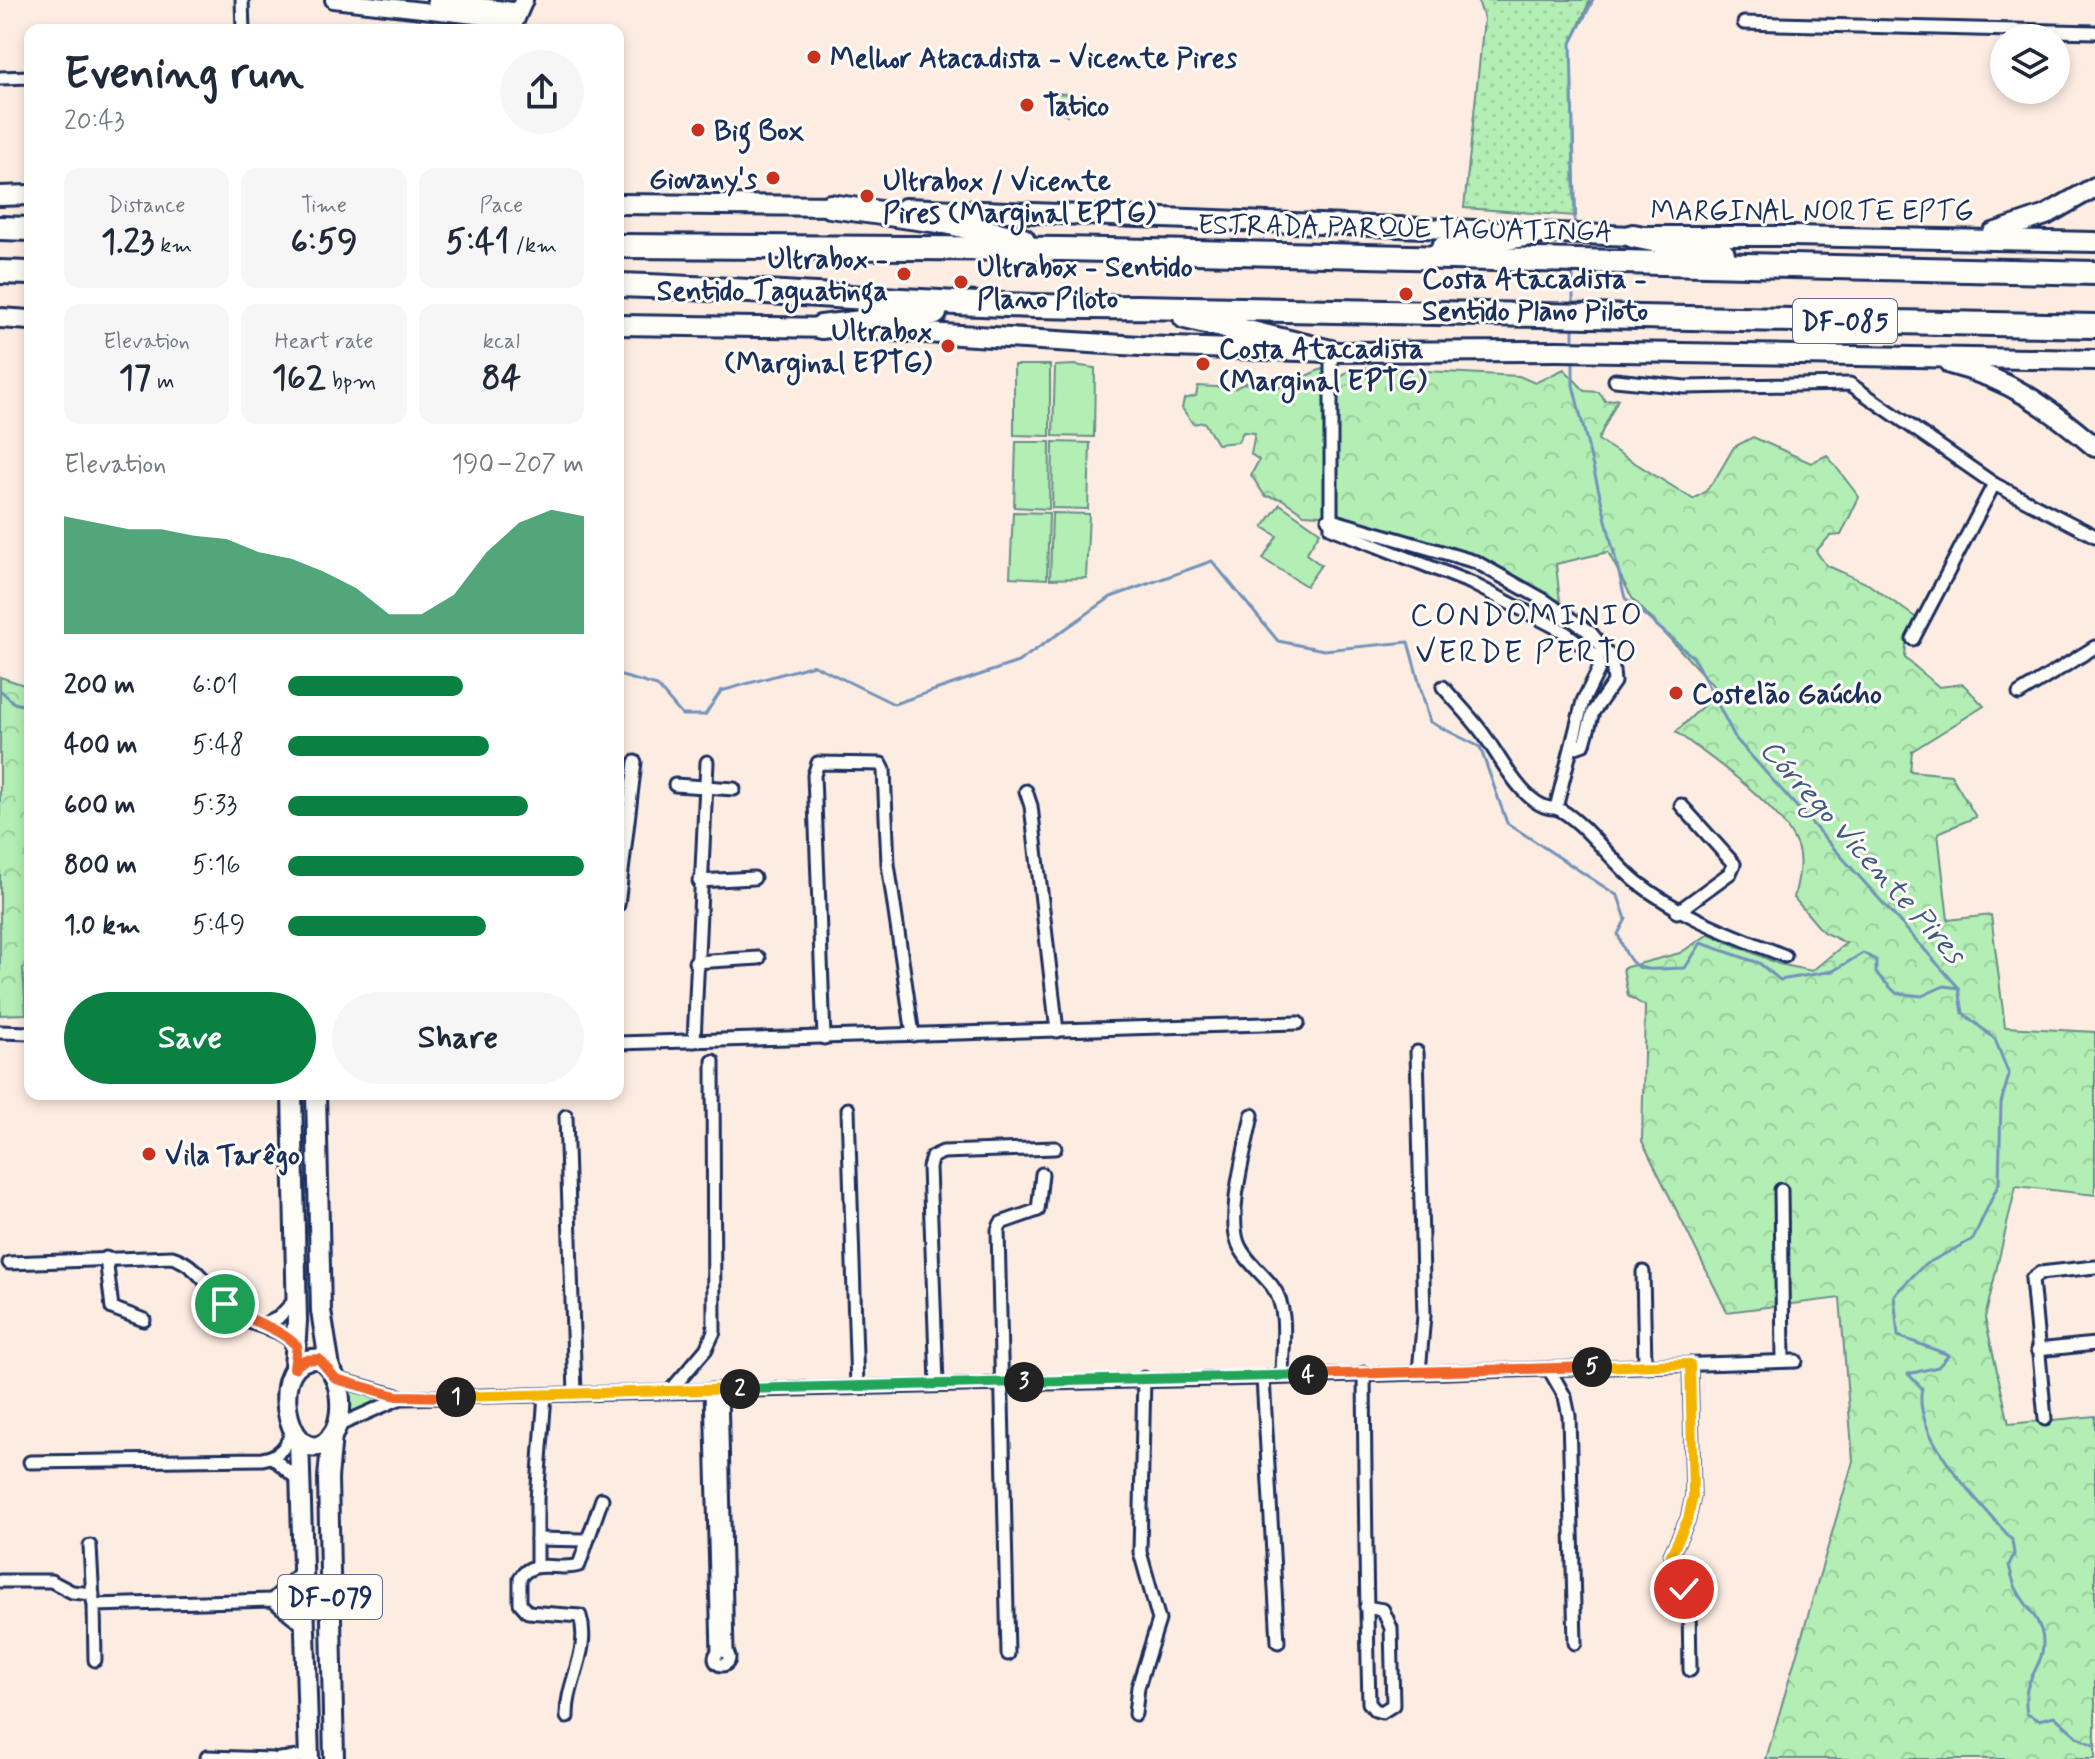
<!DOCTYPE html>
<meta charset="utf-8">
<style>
body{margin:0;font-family:Mynerve,sans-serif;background:#f6f6f7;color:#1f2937;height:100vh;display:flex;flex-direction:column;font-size:30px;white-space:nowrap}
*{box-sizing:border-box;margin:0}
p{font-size:26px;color:#747a83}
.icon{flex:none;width:44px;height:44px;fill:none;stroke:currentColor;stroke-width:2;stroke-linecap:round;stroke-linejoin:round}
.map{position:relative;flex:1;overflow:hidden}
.panel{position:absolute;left:24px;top:24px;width:600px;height:1076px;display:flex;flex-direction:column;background:#fff;border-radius:16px;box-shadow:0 4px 12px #0003}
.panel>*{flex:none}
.tools{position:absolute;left:1990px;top:24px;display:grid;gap:16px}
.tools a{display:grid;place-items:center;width:80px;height:80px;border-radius:50%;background:#fff;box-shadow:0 4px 12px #0003;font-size:40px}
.pin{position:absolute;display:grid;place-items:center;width:68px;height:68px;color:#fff;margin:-34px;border:4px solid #fff;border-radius:50%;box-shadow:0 2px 8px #0007}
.km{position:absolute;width:40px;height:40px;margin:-20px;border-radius:50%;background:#222;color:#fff;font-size:22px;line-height:40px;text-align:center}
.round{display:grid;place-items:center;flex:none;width:84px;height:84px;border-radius:42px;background:#f6f6f7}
.headline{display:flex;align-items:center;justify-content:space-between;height:136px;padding:0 40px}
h1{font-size:44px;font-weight:700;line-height:60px}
.metrics{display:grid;grid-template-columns:repeat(3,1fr);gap:12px;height:136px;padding:8px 40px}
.metrics div{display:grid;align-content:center;border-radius:16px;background:#f6f6f7;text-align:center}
.metrics b{font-size:34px;font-weight:700}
.metrics small{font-size:22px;font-weight:400}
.metrics p{font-size:22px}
.chart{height:224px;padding:16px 40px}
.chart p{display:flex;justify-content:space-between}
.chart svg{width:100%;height:144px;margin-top:8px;fill:#0b8043;opacity:.7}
.action{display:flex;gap:16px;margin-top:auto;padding:16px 40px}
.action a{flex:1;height:92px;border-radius:48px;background:#0b8043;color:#fff;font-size:32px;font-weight:700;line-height:92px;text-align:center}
.action a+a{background:#f6f6f7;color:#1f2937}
ul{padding:0 40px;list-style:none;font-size:26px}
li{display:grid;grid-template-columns:128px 96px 1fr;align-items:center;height:60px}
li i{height:20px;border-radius:10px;background:#0b8043}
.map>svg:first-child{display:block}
.green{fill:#b3eeb4;stroke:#678e89;stroke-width:2}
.forest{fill:url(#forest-crowns);stroke:#678e89;stroke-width:2}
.park{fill:url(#park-dots);stroke:#678e89;stroke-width:2}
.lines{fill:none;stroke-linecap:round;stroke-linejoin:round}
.stream{stroke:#7293ba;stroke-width:3}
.minor-casing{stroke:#1b2f5e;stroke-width:17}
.tertiary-casing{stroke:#1b2f5e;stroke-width:20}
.secondary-casing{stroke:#1b2f5e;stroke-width:22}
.primary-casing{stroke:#1b2f5e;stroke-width:24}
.motorway-casing{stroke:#1b2f5e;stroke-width:28}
.minor{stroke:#fdfcf7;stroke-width:11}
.tertiary{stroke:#fdfcf7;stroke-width:14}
.secondary{stroke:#fdfcf7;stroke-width:16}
.primary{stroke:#fdfcf7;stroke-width:18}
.motorway{stroke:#fdfcf7;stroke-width:22}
.split-1-casing{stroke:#fff;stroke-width:16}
.split-2-casing{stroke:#fff;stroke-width:16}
.split-3-casing{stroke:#fff;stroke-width:16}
.split-4-casing{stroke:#fff;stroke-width:16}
.split-5-casing{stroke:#fff;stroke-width:16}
.split-6-casing{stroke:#fff;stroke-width:16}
.split-1{stroke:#f0652b;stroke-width:10}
.split-2{stroke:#f5b400;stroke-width:10}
.split-3{stroke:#22a559;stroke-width:10}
.split-4{stroke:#22a559;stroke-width:10}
.split-5{stroke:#f0652b;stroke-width:10}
.split-6{stroke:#f5b400;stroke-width:10}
.poi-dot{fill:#c8321e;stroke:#fdfcf7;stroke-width:3}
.labels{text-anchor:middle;stroke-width:6;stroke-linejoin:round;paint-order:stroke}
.shield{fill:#fdfcf7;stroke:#5f6c8c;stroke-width:2}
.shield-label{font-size:26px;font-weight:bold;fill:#1b2f5e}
.poi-label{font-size:28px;font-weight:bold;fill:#1b2f5e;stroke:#fdfcf7;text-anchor:start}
.street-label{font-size:28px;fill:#1b2f5e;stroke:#fdfcf7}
.water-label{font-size:30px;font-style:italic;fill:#3f5884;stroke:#fdfcf7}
.quarter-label{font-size:32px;letter-spacing:2px;fill:#1b2f5e;stroke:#fdfcf7}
</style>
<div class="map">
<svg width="2095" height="1759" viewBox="0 0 2095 1759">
<defs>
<pattern id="forest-crowns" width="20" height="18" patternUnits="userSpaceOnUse" patternTransform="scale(2)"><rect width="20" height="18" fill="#b3eeb4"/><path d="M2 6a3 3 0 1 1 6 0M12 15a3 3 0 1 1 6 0" fill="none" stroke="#99cc9d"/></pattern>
<pattern id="park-dots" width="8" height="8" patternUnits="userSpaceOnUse" patternTransform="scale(2)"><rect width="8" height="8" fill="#b3eeb4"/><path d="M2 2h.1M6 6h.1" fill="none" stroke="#99cc9d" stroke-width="1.8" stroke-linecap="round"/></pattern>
</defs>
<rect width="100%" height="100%" fill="#fdece1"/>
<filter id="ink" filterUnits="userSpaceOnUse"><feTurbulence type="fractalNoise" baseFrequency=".0125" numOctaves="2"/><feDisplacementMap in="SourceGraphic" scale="16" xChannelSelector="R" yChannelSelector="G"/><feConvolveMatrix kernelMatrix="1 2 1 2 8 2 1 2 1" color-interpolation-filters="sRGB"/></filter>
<g filter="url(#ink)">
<!-- green -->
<g class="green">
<polygon points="1052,93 1068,94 1067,115 1053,108"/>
<polygon points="1014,365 1050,365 1050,436 1014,435"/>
<polygon points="1074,365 1095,368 1094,437 1053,436 1055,366"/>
<polygon points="1016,442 1050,442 1049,509 1014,507"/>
<polygon points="1053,442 1090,443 1088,509 1052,508"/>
<polygon points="1280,504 1320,532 1306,554 1321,565 1306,586 1263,559 1277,536 1263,527"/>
<polygon points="1013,512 1049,513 1047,579 1010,577"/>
<polygon points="1052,513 1089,514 1086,578 1050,579"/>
<polygon points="346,1383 395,1396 347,1414"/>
</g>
<!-- forest -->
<g class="forest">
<path d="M1352,367L1519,376L1535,383L1564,369L1585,391L1599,392L1605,401L1618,399L1598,440L1693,499L1705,492L1717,476L1734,447L1753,437L1811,463L1827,455L1859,497L1841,535L1830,536L1816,551L1826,565L1868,584L1918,619L1906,644L1905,658L1939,687L1963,684L1984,706L1912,751L1910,771L1951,775L1976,817L1938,833L1948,920L1991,915L2005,1027L2095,1032V1195L2016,1186L1985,1318L2009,1424L2095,1416V1759H1766L1853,1461L1840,1298L1727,1312L1642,1141L1645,1006L1628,996L1623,968L1680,953L1709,934L1779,964L1812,971L1846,943L1823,932L1794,898C1797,884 1801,869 1799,855C1794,813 1708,756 1676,732L1718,691L1632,598L1608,552L1556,564L1560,602L1480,557L1425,539L1355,525L1339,516L1304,514L1282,499L1265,496L1251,475L1259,460L1251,454L1255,433L1243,432L1238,442L1217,444L1204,422L1193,424L1182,408L1184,399L1196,396L1198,386L1235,388L1248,382L1278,388L1322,369L1335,383Z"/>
<polygon points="0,677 30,687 30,967 23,968 26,1014 0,1015"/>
</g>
<!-- park -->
<polygon class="park" points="1478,0 1590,0 1571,44 1576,216 1464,208 1484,19"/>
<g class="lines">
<!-- stream -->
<g class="stream">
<polyline points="1575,227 1571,43 1593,0"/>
<polyline points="1573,307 1573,270"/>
<polyline points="1573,326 1573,343"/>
<path d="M1573,358V385L1625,598L1693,657L1736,739L1959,988L1963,1013L1995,1039L2009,1075L2001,1103L1999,1183L1973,1239L1924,1265L1894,1295L1898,1336L1949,1355L1938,1367L1908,1374L1922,1388C1911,1437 1982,1504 2012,1540L2014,1554L2009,1565C2011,1573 2013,1583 2017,1590C2026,1607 2042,1620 2043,1641C2044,1671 2020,1676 2027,1714L2039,1720L2054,1716L2079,1738L2095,1746"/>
<path d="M618,675L657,686L682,715H705L721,691L814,665L894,704L1018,662L1111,597L1212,561L1278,641L1324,650L1408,642L1430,722L1480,747L1507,823L1618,896L1626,919L1618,934C1633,979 1643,968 1685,968L1701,943L1759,963L1780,980L1833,971L1863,953L1876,960V973L1896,993L1922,996L1944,986L1959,988"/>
<polyline points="0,690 14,703 30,707"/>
</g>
<!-- minor casing -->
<g class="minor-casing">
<g id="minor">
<polyline points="242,0 243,30"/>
<polyline points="1744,23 2095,32"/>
<polyline points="0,78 30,77"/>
<path d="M1331,352V528L1471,583L1563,631L1598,657L1599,669L1583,701L1556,808C1526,811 1499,755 1484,735C1472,718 1457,703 1443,687"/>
<polyline points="1615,380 1685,387 1850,384 1994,484 2095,536"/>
<polyline points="1328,519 1476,562 1544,600 1591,633 1612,659 1614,682 1593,712 1584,744 1573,748"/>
<polyline points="1913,639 1994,484"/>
<polyline points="2019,694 2095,647"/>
<polyline points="675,785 734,789"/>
<polyline points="1026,791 1031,806 1057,1031"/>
<path d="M1556,808C1580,817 1613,863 1637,882C1681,917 1733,935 1785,956"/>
<polyline points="699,881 754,878"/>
<polyline points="618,905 635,762"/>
<polyline points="1677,912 1730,873 1734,864 1681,805"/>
<polyline points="695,962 759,958"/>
<polyline points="0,1032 30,1033"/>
<polyline points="824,1038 814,775 818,763 881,764 884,770 888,864 913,1035"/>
<polyline points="694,1041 707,762"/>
<polyline points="618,1043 1298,1023"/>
<polyline points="1417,1052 1424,1316 1419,1372"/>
<polyline points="848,1109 857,1386"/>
<path d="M1252,1115C1246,1148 1227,1211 1238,1243C1244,1259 1261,1272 1272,1286C1290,1309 1282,1348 1282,1376"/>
<polyline points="566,1116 575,1394"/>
<polyline points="1781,1190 1783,1361"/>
<polyline points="106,1258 112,1308 144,1320"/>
<path d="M9,1263L172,1257C203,1266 215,1302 241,1318C261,1329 278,1327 296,1345"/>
<polyline points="1643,1272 1645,1365"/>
<polyline points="265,1324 278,1318 296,1299"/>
<polyline points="2037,1350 2095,1344"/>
<polyline points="1549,1369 1565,1397 1569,1416 1575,1643"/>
<path d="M1364,1373C1365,1483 1366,1593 1369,1703L1375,1710L1382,1712L1393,1705L1391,1628L1383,1610L1366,1607"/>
<polyline points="1263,1378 1278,1642"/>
<polyline points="336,1379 405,1398 1263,1378 1796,1361"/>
<polyline points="937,1384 929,1167 932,1157 943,1152 1055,1148"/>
<polyline points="721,1389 727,1652"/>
<polyline points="671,1390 706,1349 714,1332 713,1061"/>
<polyline points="711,1390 718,1652"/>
<polyline points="2045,1419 2032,1279 2040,1273 2095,1267"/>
<polyline points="337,1426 401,1398"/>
<polyline points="272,1457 298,1480"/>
<path d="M30,1462L262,1459C280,1456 288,1446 292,1428"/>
<polyline points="537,1539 585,1540"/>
<polyline points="90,1546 93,1601"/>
<polyline points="537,1566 537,1499 545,1395"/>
<polyline points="0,1581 51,1581 72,1592 93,1594"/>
<polyline points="272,1600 302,1571"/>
<circle cx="722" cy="1658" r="7"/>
<polyline points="1008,1654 998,1230 1001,1223 1038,1210 1042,1174"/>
<polyline points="95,1660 94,1605 272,1600 304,1626"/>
<polyline points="1690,1670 1689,1606 1671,1555 1688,1519 1693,1496 1690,1364"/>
<polyline points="1135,1714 1138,1687 1159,1620 1140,1552 1144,1378"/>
<path d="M567,1717C566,1682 591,1651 580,1616L528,1612L520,1603V1578C533,1557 559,1572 579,1565L602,1499"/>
<polyline points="207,1757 273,1759"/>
<polyline points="279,1759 309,1756"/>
</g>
</g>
<!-- tertiary casing -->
<g class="tertiary-casing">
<g id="tertiary">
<polyline points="333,0 511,20 517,15"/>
<polyline points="435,0 512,10 517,15"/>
</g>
</g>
<!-- secondary casing -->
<g class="secondary-casing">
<polyline id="secondary" points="511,30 524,0"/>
</g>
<!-- primary casing -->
<g class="primary-casing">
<g id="primary">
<polyline points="0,196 30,195"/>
<polyline points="618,204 843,206"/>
<polyline points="905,208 1633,236 1791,236 2095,242"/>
<polyline points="1993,233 2046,215 2095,187"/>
<polyline points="0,318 30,320"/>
<polyline points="618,325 835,328"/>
<polyline points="861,329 1140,346 1331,352 1558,351 2095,360"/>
<path d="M1950,364C2010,379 2048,407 2095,447"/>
<polyline points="292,1094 297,1321 294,1368"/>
<polyline points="316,1094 321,1311 330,1368"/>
<path d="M319,1359C344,1371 348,1427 325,1443C287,1468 264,1354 319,1359Z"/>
<polyline points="332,1435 328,1478 334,1759"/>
<polyline points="299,1440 309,1759"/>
</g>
</g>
<!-- motorway casing -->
<g class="motorway-casing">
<g id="motorway">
<polyline points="830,206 946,222 1023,240"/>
<polyline points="0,228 30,229"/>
<polyline points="1633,236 1723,254"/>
<polyline points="618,246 1063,249 2095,273"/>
<polyline points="1443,248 1537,233"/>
<polyline points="0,272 30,273"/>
<path d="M618,285C791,290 964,309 1137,307L2095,326"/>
<polyline points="1185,317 1331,352"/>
<polyline points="821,327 935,313"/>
</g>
</g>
<!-- minor -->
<use href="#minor" class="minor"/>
<!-- tertiary -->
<use href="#tertiary" class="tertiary"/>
<!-- secondary -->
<use href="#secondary" class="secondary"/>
<!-- primary -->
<use href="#primary" class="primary"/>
<!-- motorway -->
<use href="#motorway" class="motorway"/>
</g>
</g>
<g class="lines" filter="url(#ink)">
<!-- split-1 casing -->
<g class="split-1-casing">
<path id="split-1" d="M225,1304C248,1322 276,1325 297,1346L294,1368L304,1360L319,1359L336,1379L396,1396L456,1397"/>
</g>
<!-- split-2 casing -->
<g class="split-2-casing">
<polyline id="split-2" points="456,1397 740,1389"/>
</g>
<!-- split-3 casing -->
<g class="split-3-casing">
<polyline id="split-3" points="740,1389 1024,1382"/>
</g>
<!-- split-4 casing -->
<g class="split-4-casing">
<polyline id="split-4" points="1024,1382 1308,1375"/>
</g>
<!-- split-5 casing -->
<g class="split-5-casing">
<polyline id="split-5" points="1308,1375 1592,1367"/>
</g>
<!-- split-6 casing -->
<g class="split-6-casing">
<polyline id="split-6" points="1592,1367 1690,1364 1693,1496 1688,1519 1671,1555 1684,1589"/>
</g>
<!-- split-1 -->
<use href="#split-1" class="split-1"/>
<!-- split-2 -->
<use href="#split-2" class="split-2"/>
<!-- split-3 -->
<use href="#split-3" class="split-3"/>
<!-- split-4 -->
<use href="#split-4" class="split-4"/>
<!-- split-5 -->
<use href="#split-5" class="split-5"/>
<!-- split-6 -->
<use href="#split-6" class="split-6"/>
</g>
<!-- markers -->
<g class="poi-dot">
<circle cx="814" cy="57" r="8"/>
<circle cx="1027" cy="105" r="8"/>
<circle cx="698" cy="130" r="8"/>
<circle cx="773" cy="178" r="8"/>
<circle cx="867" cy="196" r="8"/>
<circle cx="904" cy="274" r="8"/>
<circle cx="961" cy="282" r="8"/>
<circle cx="1406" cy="294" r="8"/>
<circle cx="948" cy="346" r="8"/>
<circle cx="1203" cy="364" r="8"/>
<circle cx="1676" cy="693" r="8"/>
<circle cx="149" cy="1154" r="8"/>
</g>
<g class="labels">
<!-- shield labels -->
<g class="shield">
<rect x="1793" y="299" width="104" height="44" rx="6"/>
<rect x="278" y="1575" width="104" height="44" rx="6"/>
</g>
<g class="shield-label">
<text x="1845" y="330">DF-085</text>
<text x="330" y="1606">DF-079</text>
</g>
<!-- poi labels -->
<g class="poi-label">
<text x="830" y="67">Melhor Atacadista - Vicente Pires</text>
<text x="1043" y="115">Tatico</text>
<text x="714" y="140">Big Box</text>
<text x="757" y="188" text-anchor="end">Giovany's</text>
<text x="883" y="190">Ultrabox / Vicente<tspan x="883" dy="32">Pires (Marginal EPTG)</tspan></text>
<text x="888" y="268" text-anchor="end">Ultrabox -<tspan x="888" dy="32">Sentido Taguatinga</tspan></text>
<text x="977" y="276">Ultrabox - Sentido<tspan x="977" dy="32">Plano Piloto</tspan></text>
<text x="1422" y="288">Costa Atacadista -<tspan x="1422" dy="32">Sentido Plano Piloto</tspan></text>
<text x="932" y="340" text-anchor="end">Ultrabox<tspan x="932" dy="32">(Marginal EPTG)</tspan></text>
<text x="1219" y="358">Costa Atacadista<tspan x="1219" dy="32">(Marginal EPTG)</tspan></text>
<text x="1692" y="703">Costelão Gaúcho</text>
<text x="165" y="1164">Vila Tarêgo</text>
</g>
<!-- street labels -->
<g class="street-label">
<text x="1812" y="220">MARGINAL NORTE EPTG</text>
<text transform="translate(1405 227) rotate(1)" y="10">ESTRADA PARQUE TAGUATINGA</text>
</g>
<!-- water labels -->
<g class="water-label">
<text transform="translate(1863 851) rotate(48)" y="10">Córrego Vicente Pires</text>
</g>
<!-- quarter labels -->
<g class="quarter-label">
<text x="1527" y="625">CONDOMINIO<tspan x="1527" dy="37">VERDE PERTO</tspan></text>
</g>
</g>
</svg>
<div class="tools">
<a><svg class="icon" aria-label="layers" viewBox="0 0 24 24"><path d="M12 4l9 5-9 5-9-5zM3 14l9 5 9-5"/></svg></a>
</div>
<div class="pin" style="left:225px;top:1304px;background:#1e9e55"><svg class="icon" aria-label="arrive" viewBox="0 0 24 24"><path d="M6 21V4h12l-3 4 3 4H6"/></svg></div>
<div class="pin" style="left:1684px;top:1589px;background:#d93025"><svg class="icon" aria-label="check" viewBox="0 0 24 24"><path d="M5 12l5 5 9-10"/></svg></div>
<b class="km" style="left:456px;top:1397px">1</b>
<b class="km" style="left:740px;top:1389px">2</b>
<b class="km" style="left:1024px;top:1382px">3</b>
<b class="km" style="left:1308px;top:1375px">4</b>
<b class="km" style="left:1592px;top:1367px">5</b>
<section class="panel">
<div class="headline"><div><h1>Evening run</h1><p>20:43</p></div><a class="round"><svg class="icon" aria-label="share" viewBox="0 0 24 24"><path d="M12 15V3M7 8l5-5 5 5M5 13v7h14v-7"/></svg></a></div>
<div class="metrics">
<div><p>Distance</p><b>1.23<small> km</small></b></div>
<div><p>Time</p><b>6:59</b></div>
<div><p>Pace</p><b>5:41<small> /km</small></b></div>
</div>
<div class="metrics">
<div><p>Elevation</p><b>17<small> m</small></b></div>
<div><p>Heart rate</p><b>162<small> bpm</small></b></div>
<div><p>kcal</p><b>84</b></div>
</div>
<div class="chart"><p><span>Elevation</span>190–207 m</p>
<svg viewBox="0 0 160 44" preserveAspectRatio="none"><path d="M0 44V8L10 10L20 12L30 12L40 14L50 15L60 19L70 21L80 25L90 30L100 38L110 38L120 32L130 19L140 10L150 6L160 8V44z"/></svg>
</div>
<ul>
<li><b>200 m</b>6:01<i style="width:59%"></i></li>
<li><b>400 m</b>5:48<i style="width:68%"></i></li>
<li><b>600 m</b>5:33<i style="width:81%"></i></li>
<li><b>800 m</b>5:16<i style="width:100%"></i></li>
<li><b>1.0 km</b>5:49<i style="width:67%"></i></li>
</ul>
<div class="action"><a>Save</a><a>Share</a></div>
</section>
</div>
